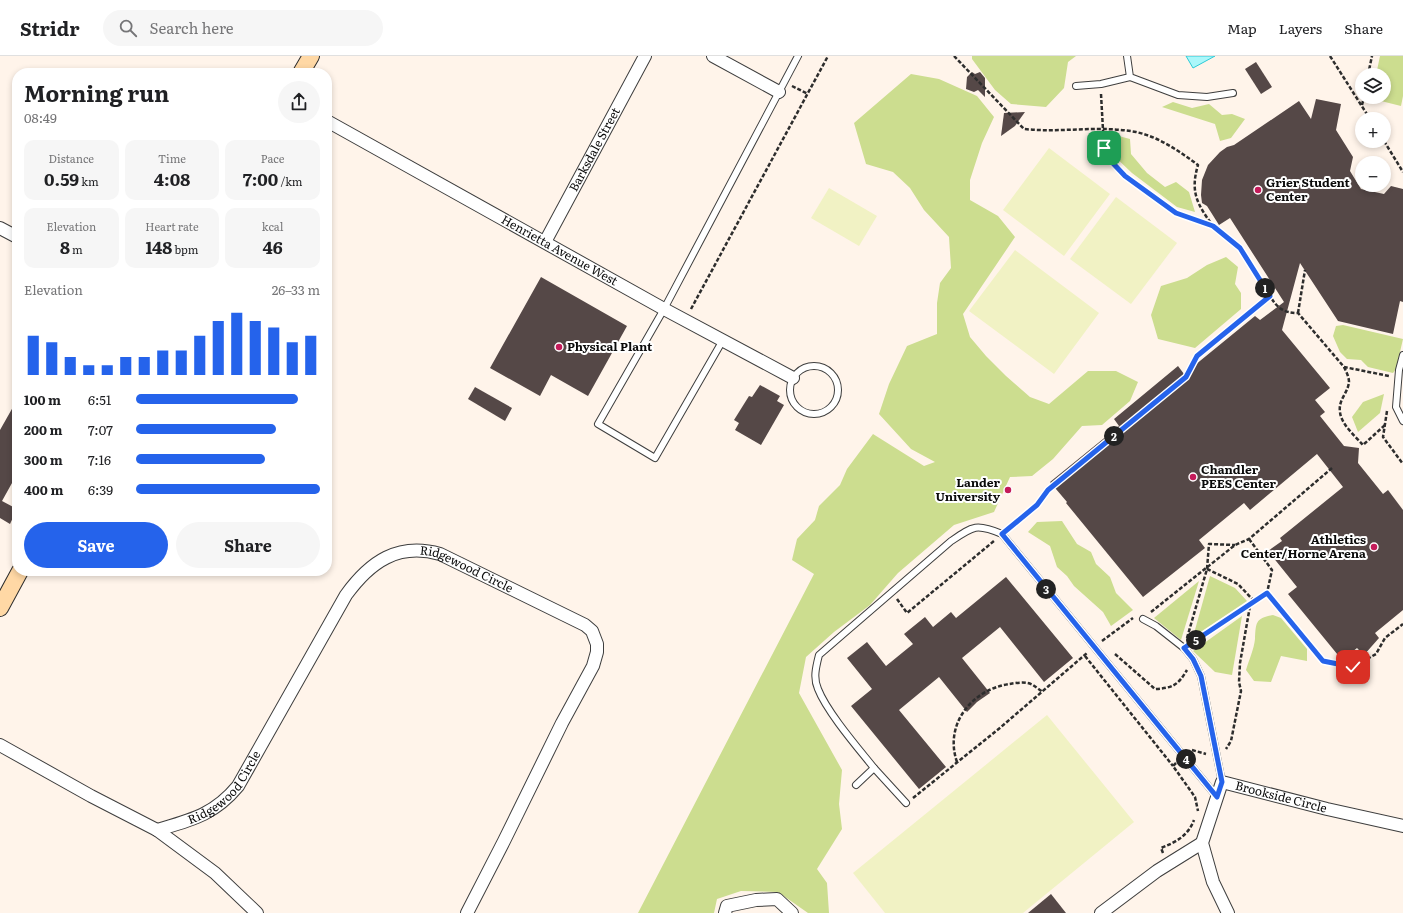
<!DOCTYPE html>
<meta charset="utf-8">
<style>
body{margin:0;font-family:Literata,serif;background:#f6f6f6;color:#202124;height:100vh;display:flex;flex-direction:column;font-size:15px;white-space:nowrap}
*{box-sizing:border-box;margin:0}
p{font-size:13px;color:#757577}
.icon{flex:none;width:22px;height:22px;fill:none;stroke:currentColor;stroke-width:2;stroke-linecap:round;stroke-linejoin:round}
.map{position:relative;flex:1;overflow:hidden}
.side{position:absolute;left:12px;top:12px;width:320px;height:508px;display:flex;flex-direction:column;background:#fff;border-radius:16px;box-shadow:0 2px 6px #0003}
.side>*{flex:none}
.tools{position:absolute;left:1355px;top:12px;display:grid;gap:8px}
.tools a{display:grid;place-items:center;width:36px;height:36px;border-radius:50%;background:#fff;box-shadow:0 2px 6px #0003;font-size:20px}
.pin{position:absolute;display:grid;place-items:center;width:34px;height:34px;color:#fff;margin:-17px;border-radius:8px;box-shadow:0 2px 6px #0006}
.km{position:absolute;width:20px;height:20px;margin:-10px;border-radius:50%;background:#222;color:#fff;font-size:11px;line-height:20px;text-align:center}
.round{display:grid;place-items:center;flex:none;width:42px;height:42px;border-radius:21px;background:#f6f6f6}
.summary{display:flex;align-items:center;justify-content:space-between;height:68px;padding:0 12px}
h1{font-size:22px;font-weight:700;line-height:30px}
.figures{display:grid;grid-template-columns:repeat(3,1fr);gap:6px;height:68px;padding:4px 12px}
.figures div{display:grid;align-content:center;border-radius:10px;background:#f6f6f6;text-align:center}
.figures b{font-size:17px;font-weight:700}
.figures small{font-size:11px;font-weight:400}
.figures p{font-size:11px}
.chart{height:112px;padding:8px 12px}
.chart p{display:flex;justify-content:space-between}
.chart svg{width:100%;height:72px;margin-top:4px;stroke:#2563eb;stroke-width:6}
.cta{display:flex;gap:8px;margin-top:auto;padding:8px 12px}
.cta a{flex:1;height:46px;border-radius:24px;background:#2563eb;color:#fff;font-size:16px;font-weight:700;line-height:46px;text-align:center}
.cta a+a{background:#f6f6f6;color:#202124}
ul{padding:0 12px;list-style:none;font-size:13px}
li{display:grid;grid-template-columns:64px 48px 1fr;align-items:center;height:30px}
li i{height:10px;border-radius:5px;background:#2563eb}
header{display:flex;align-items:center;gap:24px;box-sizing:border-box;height:56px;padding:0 20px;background:#fff;border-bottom:1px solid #e0e0e0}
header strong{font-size:19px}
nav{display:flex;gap:22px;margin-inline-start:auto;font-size:14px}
.search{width:280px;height:36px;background:#f6f6f6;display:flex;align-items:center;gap:10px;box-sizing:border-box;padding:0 14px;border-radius:22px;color:#757577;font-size:15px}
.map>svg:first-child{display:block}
.forest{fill:#ccdd8f}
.pitch{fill:#f1f2c4}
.water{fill:#abf7fa;stroke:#2dcad6}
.building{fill:#554847}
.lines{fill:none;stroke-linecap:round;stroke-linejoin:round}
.lane-casing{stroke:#3e3e3e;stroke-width:8}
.street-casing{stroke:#3e3e3e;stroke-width:14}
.secondary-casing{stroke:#2d2d2d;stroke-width:18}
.path{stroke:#2d2d2d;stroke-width:2.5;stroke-dasharray:4 2;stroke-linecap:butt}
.lane{stroke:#fff;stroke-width:6}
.street{stroke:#fff;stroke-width:12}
.secondary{stroke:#ffd8a5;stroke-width:16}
.route-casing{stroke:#fff;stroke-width:8}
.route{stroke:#2563eb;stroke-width:5}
.poi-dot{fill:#c41b5a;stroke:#fff;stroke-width:1.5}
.labels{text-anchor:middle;stroke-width:4;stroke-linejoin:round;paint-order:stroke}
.street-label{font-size:12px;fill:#0b0b0b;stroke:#fff}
.poi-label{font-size:12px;font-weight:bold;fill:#0b0b0b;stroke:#fff;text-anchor:start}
</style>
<header>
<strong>Stridr</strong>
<div class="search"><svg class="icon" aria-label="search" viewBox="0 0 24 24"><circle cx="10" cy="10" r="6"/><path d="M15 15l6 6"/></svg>Search here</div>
<nav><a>Map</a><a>Layers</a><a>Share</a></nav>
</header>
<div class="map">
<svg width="1403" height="857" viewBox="0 0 1403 857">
<rect width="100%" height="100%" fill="#fff4ea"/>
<!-- forest -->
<g class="forest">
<polygon points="972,0 1076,0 1068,6 1064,32 1046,51 1011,48 995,34 972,3"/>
<polygon points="1380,0 1403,0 1403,40 1401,50 1381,45 1379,41 1384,41 1384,19 1376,19"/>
<polygon points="911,18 939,23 977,40 994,61 982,87 970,124 970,144 998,160 1015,181 963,258 970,281 986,300 1006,320 1030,341 1049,348 1088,315 1116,315 1138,326 1130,345 1102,369 1082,370 1053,403 1032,420 1010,421 994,456 954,469 898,517 870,549 834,576 806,601 799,637 842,714 839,748 842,773 817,813 827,827 829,857 808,857 778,836 741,835 717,843 714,857 638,857 814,518 792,504 797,483 815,464 819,450 840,429 847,413 873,378 924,410 935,406 911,393 879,358 889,328 907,290 937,278 937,247 940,227 951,212 949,181 924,154 910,132 893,116 866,108 854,67"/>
<polygon points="1173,46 1192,52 1209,48 1222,59 1232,58 1245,63 1231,82 1220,85 1215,68 1162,51"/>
<polygon points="1111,78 1130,83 1131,98 1147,117 1165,131 1176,126 1189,136 1195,156 1177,151 1132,117 1113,99"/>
<polygon points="1226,201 1238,211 1235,228 1241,237 1241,253 1195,292 1158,283 1151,259 1161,230 1187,222 1207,209"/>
<polygon points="1343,269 1403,283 1396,313 1393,317 1368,311 1361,304 1347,303 1340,296 1333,280 1336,270"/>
<polygon points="1384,338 1380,357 1358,376 1352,361 1363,346"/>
<polygon points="1062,465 1077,488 1091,496 1096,508 1110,521 1116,537 1133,554 1111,570 1103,556 1074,530 1067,520 1057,511 1050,490 1028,476 1037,466"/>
<polygon points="1210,520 1235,532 1247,545 1193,581"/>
<polygon points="1199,525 1181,584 1154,562"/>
<path d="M1273,559L1281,562L1307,593V605L1281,600L1271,626L1254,625L1246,614C1249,604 1254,593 1255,583C1256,567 1255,562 1273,559Z"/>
<polygon points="1242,560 1232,619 1215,616 1193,595"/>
</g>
<!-- pitch -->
<g class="pitch">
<polygon points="1049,92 1110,138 1064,200 1003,154"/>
<polygon points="829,132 877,160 859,190 811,162"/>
<polygon points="1116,141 1177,187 1131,248 1070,203"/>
<polygon points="1015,194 1099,257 1054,318 969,255"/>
<polygon points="1047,659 1134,766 1023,857 885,857 853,817"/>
</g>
<!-- water -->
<polygon class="water" points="1186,0 1215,0 1193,12"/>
<!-- building -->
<g class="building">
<polygon points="1256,6 1272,31 1261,38 1245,13"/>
<polygon points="972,16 975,18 980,16 985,22 985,41 978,34 974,36 966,33 967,21"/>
<polygon points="1316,43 1341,48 1336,74 1353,101 1350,115 1361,133 1384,138 1391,130 1403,133 1403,246 1400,245 1393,278 1338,265 1300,207 1282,274 1330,332 1315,344 1325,356 1320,360 1344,390 1359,392 1358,407 1383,438 1388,434 1403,454 1403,554 1375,577 1379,582 1364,599 1357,592 1342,604 1288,538 1297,531 1268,495 1282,485 1280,482 1343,431 1317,398 1250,454 1244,447 1199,484 1205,492 1143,541 1066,447 1067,446 1050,426 1119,370 1114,363 1178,310 1184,318 1255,260 1260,264 1284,246 1230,162 1219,169 1207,150 1202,147 1201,139 1202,124 1208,109 1220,96 1227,91 1234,89 1299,45 1311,63"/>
<polygon points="1025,56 1015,70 1001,80 1004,57"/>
<polygon points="541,221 627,270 588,340 551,319 540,340 490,312"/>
<polygon points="760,329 780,340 777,345 784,349 761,389 735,374 739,367 734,364 749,340 752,341"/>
<polygon points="475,331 512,352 505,365 468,343"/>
<polygon points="17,344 17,418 2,445 17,453 10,468 0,462 0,374"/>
<polygon points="1006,521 1073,602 1044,626 1000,571 962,602 990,637 977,646 967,656 939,621 899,654 946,711 919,733 851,650 872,633 847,602 867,586 886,610 913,588 904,578 925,561 933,571 951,556 956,562"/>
<polygon points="1051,838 1066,857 1028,857"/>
</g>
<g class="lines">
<!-- lane casing -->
<g class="lane-casing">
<g id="lane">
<polyline points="1127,0 1130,21 1178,39 1207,41 1233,37"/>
<polyline points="1076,30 1101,28 1130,21"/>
<polyline points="723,284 655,402 598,368 664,253 798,0"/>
<polyline points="1403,299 1399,314 1396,351 1403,365"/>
<circle cx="814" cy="334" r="24"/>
<polyline points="1143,563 1156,570 1184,592 1193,603 1201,620 1222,726"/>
<polyline points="874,712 906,747"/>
<path d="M856,729L874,712C858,692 827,656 818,633C813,622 816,611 819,599L950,486C973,470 976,467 1002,478L1217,741"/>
</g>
</g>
<!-- street casing -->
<g class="street-casing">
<g id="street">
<polyline points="713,0 779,36"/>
<path id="s1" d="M327,65L664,253L793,322"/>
<polyline points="0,172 17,181"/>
<path id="s2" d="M545,186L645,0"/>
<polyline points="0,689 91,740 157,774 215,817 257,857"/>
<path id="s3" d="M157,774C191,764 214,759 238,730L346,539C370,506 398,486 440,498L585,569L592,575L597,588V596L593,610L562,667L504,785L467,857"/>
<polyline points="725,857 727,850 756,844 777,843 792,857"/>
<polyline points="1101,857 1157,815 1202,787"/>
<path id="s4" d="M1228,857L1213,826L1202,787L1222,726L1327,753L1403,770"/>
</g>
</g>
<!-- secondary casing -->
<g class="secondary-casing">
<g id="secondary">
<polyline points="301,17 311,0"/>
<polyline points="0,552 20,515"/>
</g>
</g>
<!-- path -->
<g class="path">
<path d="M954,0L1024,73C1061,77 1099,69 1136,76C1159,81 1179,95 1198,109C1190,136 1197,148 1213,170"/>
<polyline points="1330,0 1370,63"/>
<polyline points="1368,19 1372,0"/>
<polyline points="792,30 808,38"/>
<polyline points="1101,38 1104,92 1108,102 1115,111 1176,157 1213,170 1240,191 1270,240"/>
<polyline points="1362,49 1364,41"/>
<polyline points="1384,85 1403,116"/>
<polyline points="691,253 828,0"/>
<polyline points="1298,257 1305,214"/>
<path d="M1344,311C1346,315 1349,321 1349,326C1348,337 1338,344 1340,356C1341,368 1355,380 1363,389L1385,369"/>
<polyline points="1387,355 1383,381 1403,408"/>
<path d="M1010,472L1037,449L1048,434L1186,321L1197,300L1270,240C1277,252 1284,257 1298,257L1344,311L1389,320"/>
<polyline points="1249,483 1272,514 1267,537"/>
<polyline points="1207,513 1238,528 1255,546 1250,550 1240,607 1239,626 1241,635 1231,685 1226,693"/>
<polyline points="897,543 907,557 994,485"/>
<polyline points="1255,546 1267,537 1323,605 1353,611 1376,598 1385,582 1403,568"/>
<polyline points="1151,556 1235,489 1249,483 1332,412"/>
<polyline points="1187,582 1207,513 1209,488 1235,489"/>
<polyline points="1102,585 1133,562"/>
<polyline points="1193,587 1250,549"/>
<path d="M1115,598L1155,633C1173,632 1178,629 1187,614"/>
<polyline points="1085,600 1173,710"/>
<polyline points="1192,694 1206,698"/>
<path d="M957,706C944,669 971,634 1009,628C1016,627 1026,625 1033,629C1036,631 1040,634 1043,636"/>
<polyline points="1176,707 1173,710 1195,741 1198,755"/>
<polyline points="913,742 1001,671 1087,597"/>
<path d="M1163,797L1161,792C1176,786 1188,780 1194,764"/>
</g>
<!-- lane -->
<use href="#lane" class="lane"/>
<!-- street -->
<use href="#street" class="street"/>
<!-- secondary -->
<use href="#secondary" class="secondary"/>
</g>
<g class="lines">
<!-- route casing -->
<g class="route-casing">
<polyline id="route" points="1104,92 1108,102 1125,120 1176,157 1213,170 1240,192 1270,240 1197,300 1186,321 1048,434 1037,449 1002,478 1217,741 1222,726 1201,620 1193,603 1184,592 1267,537 1323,605 1353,611"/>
</g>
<!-- route -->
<use href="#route" class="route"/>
</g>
<!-- markers -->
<g class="poi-dot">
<circle cx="1258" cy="134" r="4"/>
<circle cx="559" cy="291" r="4"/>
<circle cx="1193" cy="421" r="4"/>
<circle cx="1008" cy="434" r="4"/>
<circle cx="1374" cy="491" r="4"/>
</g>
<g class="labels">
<!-- street labels -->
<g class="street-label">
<text dy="4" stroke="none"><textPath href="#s2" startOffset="105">Barksdale Street</textPath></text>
<text dy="4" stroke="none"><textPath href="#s1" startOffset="266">Henrietta Avenue West</textPath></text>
<text dy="4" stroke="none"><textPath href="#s3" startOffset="454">Ridgewood Circle</textPath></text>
<text dy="4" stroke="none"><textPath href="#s3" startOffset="83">Ridgewood Circle</textPath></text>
<text dy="4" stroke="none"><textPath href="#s4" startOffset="200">Brookside Circle</textPath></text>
</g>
<!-- poi labels -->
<g class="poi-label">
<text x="1266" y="131">Grier Student<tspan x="1266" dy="14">Center</tspan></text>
<text x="567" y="295">Physical Plant</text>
<text x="1201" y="418">Chandler<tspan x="1201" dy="14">PEES Center</tspan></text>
<text x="1000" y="431" text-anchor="end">Lander<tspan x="1000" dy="14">University</tspan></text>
<text x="1366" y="488" text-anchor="end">Athletics<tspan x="1366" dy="14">Center/Horne Arena</tspan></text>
</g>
</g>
</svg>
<div class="tools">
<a><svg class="icon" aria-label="layers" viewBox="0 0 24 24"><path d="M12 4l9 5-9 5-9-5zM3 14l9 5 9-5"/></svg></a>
<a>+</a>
<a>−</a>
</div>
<div class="pin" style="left:1104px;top:92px;background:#1e9e55"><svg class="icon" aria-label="arrive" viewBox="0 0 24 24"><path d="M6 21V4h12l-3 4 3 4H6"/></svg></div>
<div class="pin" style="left:1353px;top:611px;background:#d93025"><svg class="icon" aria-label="check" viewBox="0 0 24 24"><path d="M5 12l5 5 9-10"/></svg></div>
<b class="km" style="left:1265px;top:232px">1</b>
<b class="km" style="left:1114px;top:380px">2</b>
<b class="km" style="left:1046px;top:533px">3</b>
<b class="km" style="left:1186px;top:703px">4</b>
<b class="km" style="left:1196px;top:584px">5</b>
<section class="side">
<div class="summary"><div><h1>Morning run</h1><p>08:49</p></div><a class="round"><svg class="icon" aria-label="share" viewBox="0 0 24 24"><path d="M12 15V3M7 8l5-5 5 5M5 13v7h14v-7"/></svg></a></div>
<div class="figures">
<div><p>Distance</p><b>0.59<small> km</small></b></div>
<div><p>Time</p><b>4:08</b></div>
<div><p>Pace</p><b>7:00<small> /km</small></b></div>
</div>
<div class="figures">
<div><p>Elevation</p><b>8<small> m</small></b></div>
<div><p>Heart rate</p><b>148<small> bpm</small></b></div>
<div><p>kcal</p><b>46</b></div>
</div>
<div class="chart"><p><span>Elevation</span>26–33 m</p>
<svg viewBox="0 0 160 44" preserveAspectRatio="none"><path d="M5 44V20M15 44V24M25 44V33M35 44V38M45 44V38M55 44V33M65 44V33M75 44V29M85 44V29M95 44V20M105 44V11M115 44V6M125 44V11M135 44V15M145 44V24M155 44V20"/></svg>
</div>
<ul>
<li><b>100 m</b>6:51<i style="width:88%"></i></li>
<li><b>200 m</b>7:07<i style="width:76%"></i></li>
<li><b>300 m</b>7:16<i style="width:70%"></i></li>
<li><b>400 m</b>6:39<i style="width:100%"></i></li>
</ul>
<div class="cta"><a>Save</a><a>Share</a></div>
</section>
</div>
